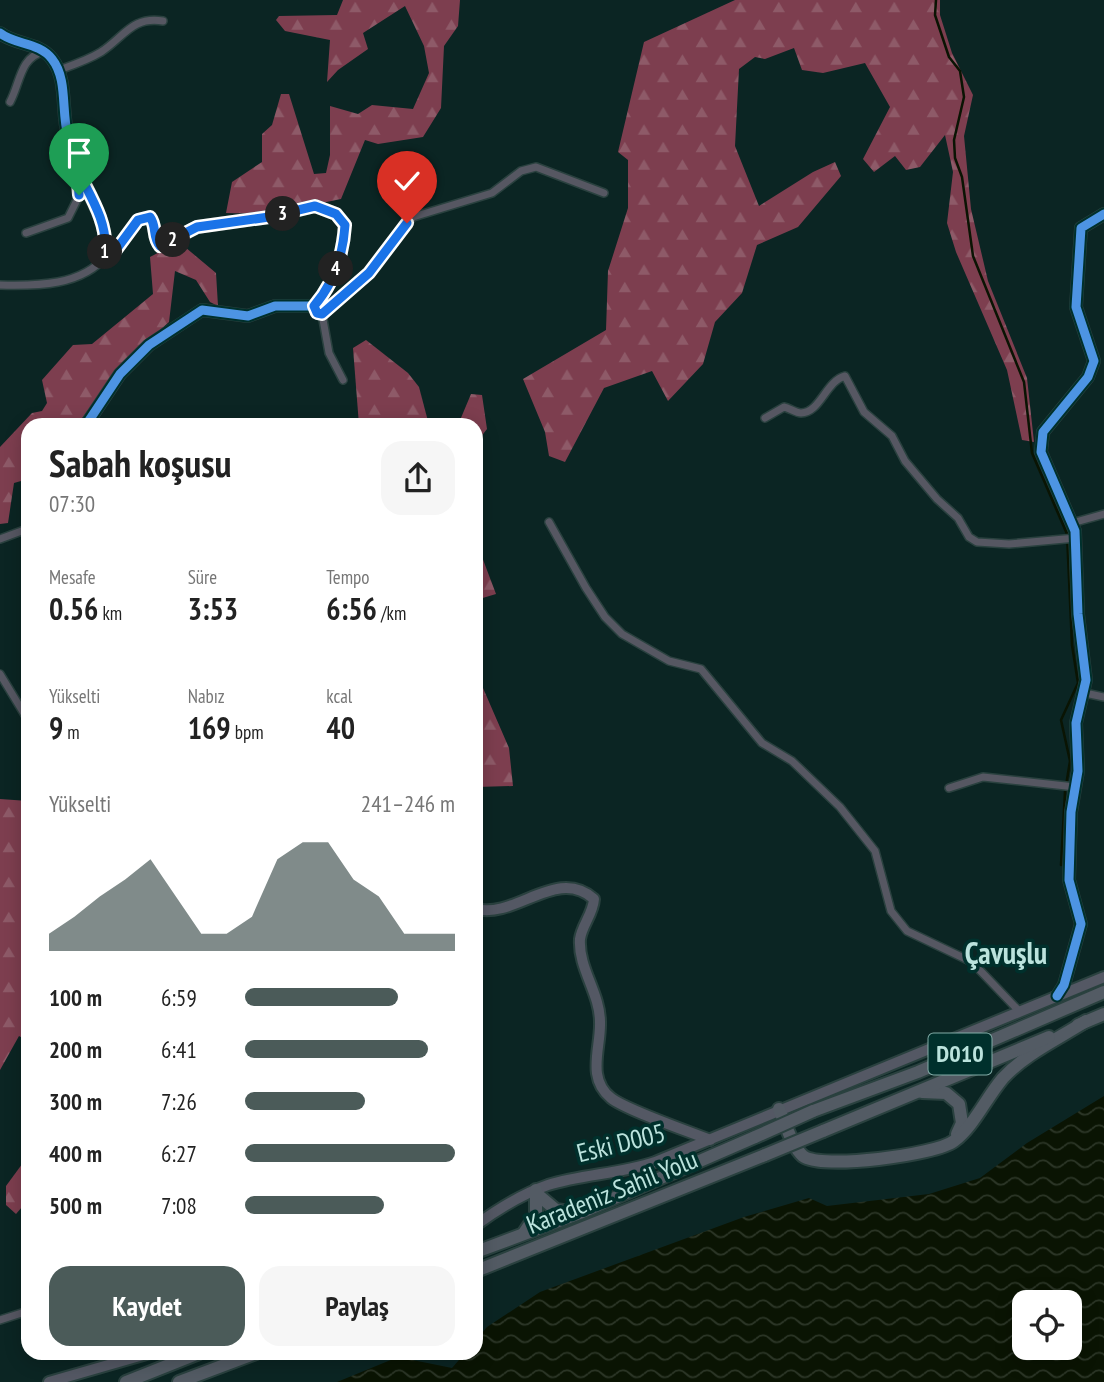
<!DOCTYPE html>
<html lang="tr">
<meta charset="utf-8">
<style>
body{margin:0;font-family:"PT Sans Narrow",sans-serif;background:#f6f6f6;color:#222;height:100vh;display:flex;flex-direction:column;font-size:26px;white-space:nowrap}
*{box-sizing:border-box;margin:0}
p{font-size:23px;color:#767676}
.icon{flex:none;width:38px;height:38px;fill:none;stroke:currentColor;stroke-width:2;stroke-linecap:round;stroke-linejoin:round}
.map{position:relative;flex:1;overflow:hidden}
.side{position:absolute;left:21px;top:418px;width:462px;height:942px;display:flex;flex-direction:column;background:#fff;border-radius:21px;box-shadow:0 4px 18px #0003}
.side>*{flex:none}
.buttons{position:absolute;left:1012px;top:1290px;display:grid;gap:14px}
.buttons a{display:grid;place-items:center;width:70px;height:70px;border-radius:14px;background:#fff;box-shadow:0 4px 18px #0003;font-size:35px}
.pin{position:absolute;display:grid;place-items:center;width:60px;height:60px;color:#fff;margin:-72px -30px;border-radius:50% 50% 50% 0;rotate:-45deg;box-shadow:0 0 7px #0007}
.pin .icon{rotate:45deg}
.km{position:absolute;width:35px;height:35px;margin:-18px;border-radius:50%;background:#222;color:#fff;font-size:19px;line-height:35px;text-align:center}
.round{display:grid;place-items:center;flex:none;width:74px;height:74px;border-radius:21px;background:#f6f6f6}
.head{display:flex;align-items:center;justify-content:space-between;height:119px;padding:0 28px}
h1{font-size:38px;font-weight:800;line-height:52px}
.metrics{display:grid;grid-template-columns:repeat(3,1fr);gap:10px;height:119px;padding:7px 28px}
.metrics div{display:grid;align-content:center}
.metrics b{font-size:30px;font-weight:800}
.metrics small{font-size:19px;font-weight:400}
.metrics p{font-size:19px}
.chart{height:196px;padding:14px 28px}
.chart p{display:flex;justify-content:space-between}
.chart svg{width:100%;height:126px;margin-top:7px;fill:#4b5b59;opacity:.7}
.action{display:flex;gap:14px;margin-top:auto;padding:14px 28px}
.action a{flex:1;height:80px;border-radius:21px;background:#4b5b59;color:#fff;font-size:28px;font-weight:800;line-height:80px;text-align:center}
.action a+a{background:#f6f6f6;color:#222}
ul{padding:0 28px;list-style:none;font-size:23px}
li{display:grid;grid-template-columns:112px 84px 1fr;align-items:center;height:52px}
li i{height:18px;border-radius:9px;background:#4b5b59}
.map>svg:first-child{display:block}
.forest{fill:url(#forest-firs)}
.water{fill:url(#water-waves);fill-rule:evenodd}
.lines{fill:none;stroke-linecap:round;stroke-linejoin:round}
.stream{stroke:#0a1403;stroke-width:2.5}
.street-casing{stroke:#2a413f;stroke-width:10}
.secondary-casing{stroke:#2a413f;stroke-width:14}
.highway-casing{stroke:#2a413f;stroke-width:16}
.street{stroke:#565762;stroke-width:7}
.secondary{stroke:#545864;stroke-width:10}
.highway{stroke:#535b64;stroke-width:12}
.highway-bridge-casing{stroke:#2a413f;stroke-width:16;stroke-linecap:butt}
.highway-bridge{stroke:#535b64;stroke-width:12}
.cycleway-casing{stroke:#00302c;stroke-width:13}
.cycleway{stroke:#4d94e3;stroke-width:9}
.route-casing{stroke:#fff;stroke-width:14}
.route{stroke:#1a73e8;stroke-width:9}
.labels{text-anchor:middle;stroke-width:7;stroke-linejoin:round;paint-order:stroke}
.shield{fill:#00302c;stroke:#83ada8;stroke-width:2}
.shield-label{font-size:24px;font-weight:bold;fill:#bbe3dd}
.street-label{font-size:26px;fill:#bbe3dd;stroke:#00302c}
.quarter-label{font-size:30px;font-weight:bold;fill:#bbe3dd;stroke:#00302c}
</style>
<div class="map">
<svg width="1104" height="1382" viewBox="0 0 1104 1382">
<defs>
<pattern id="forest-firs" width="22" height="20" patternUnits="userSpaceOnUse" patternTransform="scale(1.75)"><rect width="22" height="20" fill="#7d3e4f"/><path d="M5 1l3.5 6h-7zM16 11l3.5 6h-7z" fill="#8e5a68"/></pattern>
<pattern id="water-waves" width="16" height="10" patternUnits="userSpaceOnUse" patternTransform="scale(1.75)"><rect width="16" height="10" fill="#0a1403"/><path d="M0 5q4-4 8 0t8 0" fill="none" stroke="#2c3627"/></pattern>
</defs>
<rect width="100%" height="100%" fill="#0b2523"/>
<!-- forest -->
<g class="forest">
<polygon points="343,0 460,0 458,26 444,46 441,108 423,137 378,144 365,140 341,199 268,214 226,213 232,182 262,162 262,134 272,125 281,94 289,94 314,174 326,173 330,155 330,106 358,114 372,105 413,109 429,73 424,46 405,6 363,33 368,49 338,70 327,82 330,40 285,31 276,20 279,16 337,15"/>
<polygon points="735,0 940,0 940,15 952,53 973,95 964,136 971,209 988,281 1027,378 1034,442 1022,440 1007,370 956,252 947,223 953,172 945,135 920,167 906,170 895,156 874,172 863,159 890,107 865,63 823,73 802,70 794,48 765,59 755,57 739,69 735,146 759,206 813,172 835,162 841,176 798,227 757,245 742,293 715,322 703,364 668,401 652,371 604,388 565,462 549,456 545,432 523,379 606,330 608,271 628,208 628,160 618,152 644,42"/>
<polygon points="179,242 216,273 218,306 210,302 196,280 175,271 169,322 122,364 77,425 28,425 28,479 14,483 8,523 0,524 0,447 32,413 42,411 47,403 42,380 73,345 92,344 153,294 150,257"/>
<polygon points="366,340 408,373 419,387 429,425 359,425 353,348"/>
<polygon points="471,394 482,395 487,429 476,443 476,425 458,425"/>
<polygon points="476,541 496,594 476,600"/>
<polygon points="476,636 481,641 483,688 509,748 513,786 476,787"/>
<polygon points="0,799 28,801 28,1041 19,1036 0,1070"/>
<polygon points="28,1156 28,1200 16,1214 6,1205 6,1186"/>
</g>
<!-- water -->
<path class="water" d="M1104,1096V1382H337L398,1357L452,1368L465,1353H476V1340L487,1327L540,1292L744,1217L809,1198L827,1206L929,1194L980,1178L1027,1143ZM1024,1302H1069V1348H1024Z"/>
<g class="lines">
<!-- stream -->
<polyline class="stream" points="936,0 935,15 949,57 960,71 964,97 954,140 955,158 962,177 973,256 1024,382 1032,453 1067,534 1072,645 1078,683 1061,720 1070,761 1065,792 1061,865"/>
<!-- street casing -->
<g class="street-casing">
<g id="street">
<path d="M59,70C73,65 88,60 101,52C124,37 132,16 163,21"/>
<path d="M10,102C20,84 20,57 43,52"/>
<polyline points="26,233 68,218 79,196 78,177"/>
<path d="M0,285C37,286 82,286 107,255"/>
<polyline points="314,306 317,313 327,312 369,273 413,217 492,193 521,171 536,167 604,193"/>
<polyline points="322,314 329,353 343,380"/>
<path d="M765,418L784,407C789,408 796,413 801,413C820,413 826,381 845,376L864,412L892,436L905,461L937,499L958,518L969,537L977,542L1009,544L1076,538"/>
<polyline points="549,522 586,588 605,617 622,634 669,661 701,669 762,743 792,761 840,807 875,851 891,911 907,931 972,962 1019,1011"/>
<polyline points="1072,523 1104,514"/>
<polyline points="0,539 27,529"/>
<polyline points="0,674 28,720"/>
<polyline points="1085,693 1104,697"/>
<polyline points="949,788 983,777 1075,787"/>
<polyline points="0,1320 28,1311"/>
</g>
</g>
<!-- secondary casing -->
<g class="secondary-casing">
<g id="secondary">
<path d="M0,33C15,45 39,42 52,59C68,79 61,112 68,136C71,148 74,161 78,172C90,198 108,222 105,252L110,258L138,220L150,217C157,226 152,237 160,246L197,227L269,217L315,206L336,214L345,225C343,255 335,282 314,306H275L248,316L202,310L149,345L120,374L86,425"/>
<polyline points="28,526 28,530"/>
<path d="M476,909C516,919 557,866 594,899C593,914 582,925 580,939C578,968 600,993 600,1022C601,1048 586,1078 611,1098C626,1110 688,1131 710,1140"/>
<polyline points="1057,996 1064,985 1081,924 1069,880 1071,812 1078,771 1076,723 1086,680 1078,614 1075,531 1041,452 1043,432 1088,377 1094,361 1076,307 1081,228 1104,214"/>
<path d="M476,1225C498,1209 522,1194 548,1185C583,1174 620,1174 655,1162L1104,977"/>
<polyline points="49,1382 150,1353"/>
</g>
</g>
<!-- highway casing -->
<g class="highway-casing">
<g id="highway">
<polyline points="1078,1025 1104,1014"/>
<polyline points="922,1092 946,1093 959,1104 962,1123 957,1134"/>
<path d="M779,1109C785,1122 792,1147 803,1156C821,1170 936,1155 954,1141C974,1126 986,1098 1003,1078C1025,1054 1058,1039 1086,1021"/>
<polyline points="813,1111 918,1072 1104,992"/>
<polyline points="823,1131 1049,1037"/>
<polyline points="537,1194 556,1210 575,1213"/>
<polyline points="524,1233 536,1215 536,1190"/>
<polyline points="476,1252 580,1213 755,1137"/>
<polyline points="476,1271 765,1155"/>
<polyline points="126,1382 199,1353"/>
<polyline points="179,1382 256,1353"/>
</g>
</g>
<!-- street -->
<use href="#street" class="street"/>
<!-- secondary -->
<use href="#secondary" class="secondary"/>
<!-- highway -->
<use href="#highway" class="highway"/>
<!-- highway-bridge casing -->
<g class="highway-bridge-casing">
<g id="highway-bridge">
<polyline points="755,1137 813,1111"/>
<polyline points="765,1155 823,1131"/>
</g>
</g>
<!-- highway-bridge -->
<use href="#highway-bridge" class="highway-bridge"/>
<!-- cycleway casing -->
<g class="cycleway-casing">
<g id="cycleway">
<path d="M0,33C15,45 39,42 52,59C68,79 61,112 68,136C71,148 74,161 78,172C90,198 108,222 105,252L110,258L138,220L150,217C157,226 152,237 160,246L197,227L269,217L315,206L336,214L345,225C343,255 335,282 314,306H275L248,316L202,310L149,345L120,374L86,425"/>
<polyline points="1057,996 1064,985 1081,924 1069,880 1071,812 1078,771 1076,723 1086,680 1078,614 1075,531 1041,452 1043,432 1088,377 1094,361 1076,307 1081,228 1104,214"/>
</g>
</g>
<!-- cycleway -->
<use href="#cycleway" class="cycleway"/>
</g>
<g class="lines">
<!-- route casing -->
<g class="route-casing">
<path id="route" d="M79,195L77,169C90,196 108,222 105,252L110,258L138,220L150,217C157,226 152,237 160,246L197,227L269,217L315,206L336,214L345,225C343,255 335,282 314,306L317,313L322,314L369,273L407,223"/>
</g>
<!-- route -->
<use href="#route" class="route"/>
</g>
<g class="labels">
<!-- shield labels -->
<rect class="shield" x="928.5" y="1033.5" width="63" height="41" rx="5"/>
<g class="shield-label">
<text x="960" y="1062">D010</text>
</g>
<!-- street labels -->
<g class="street-label">
<text transform="translate(621 1143) rotate(-14)" y="9">Eski D005</text>
<text transform="translate(612 1192) rotate(-22)" y="9">Karadeniz Sahil Yolu</text>
</g>
<!-- quarter labels -->
<g class="quarter-label">
<text x="1006" y="964">Çavuşlu</text>
</g>
</g>
</svg>
<div class="buttons">
<a><svg class="icon" aria-label="locate" viewBox="0 0 24 24"><circle cx="12" cy="12" r="6"/><path d="M12 2v4M12 18v4M2 12h4M18 12h4"/></svg></a>
</div>
<div class="pin" style="left:79px;top:195px;background:#1e9e55"><svg class="icon" aria-label="arrive" viewBox="0 0 24 24"><path d="M6 21V4h12l-3 4 3 4H6"/></svg></div>
<div class="pin" style="left:407px;top:223px;background:#d93025"><svg class="icon" aria-label="check" viewBox="0 0 24 24"><path d="M5 12l5 5 9-10"/></svg></div>
<b class="km" style="left:105px;top:252px">1</b>
<b class="km" style="left:173px;top:240px">2</b>
<b class="km" style="left:283px;top:214px">3</b>
<b class="km" style="left:336px;top:269px">4</b>
<section class="side">
<div class="head"><div><h1>Sabah koşusu</h1><p>07:30</p></div><a class="round"><svg class="icon" aria-label="share" viewBox="0 0 24 24"><path d="M12 15V3M7 8l5-5 5 5M5 13v7h14v-7"/></svg></a></div>
<div class="metrics">
<div><p>Mesafe</p><b>0.56<small> km</small></b></div>
<div><p>Süre</p><b>3:53</b></div>
<div><p>Tempo</p><b>6:56<small> /km</small></b></div>
</div>
<div class="metrics">
<div><p>Yükselti</p><b>9<small> m</small></b></div>
<div><p>Nabız</p><b>169<small> bpm</small></b></div>
<div><p>kcal</p><b>40</b></div>
</div>
<div class="chart"><p><span>Yükselti</span>241–246 m</p>
<svg viewBox="0 0 160 44" preserveAspectRatio="none"><path d="M0 44V38L10 32L20 25L30 19L40 12L50 25L60 38L70 38L80 32L90 12L100 6L110 6L120 19L130 25L140 38L150 38L160 38V44z"/></svg>
</div>
<ul>
<li><b>100 m</b>6:59<i style="width:73%"></i></li>
<li><b>200 m</b>6:41<i style="width:87%"></i></li>
<li><b>300 m</b>7:26<i style="width:57%"></i></li>
<li><b>400 m</b>6:27<i style="width:100%"></i></li>
<li><b>500 m</b>7:08<i style="width:66%"></i></li>
</ul>
<div class="action"><a>Kaydet</a><a>Paylaş</a></div>
</section>
</div>
